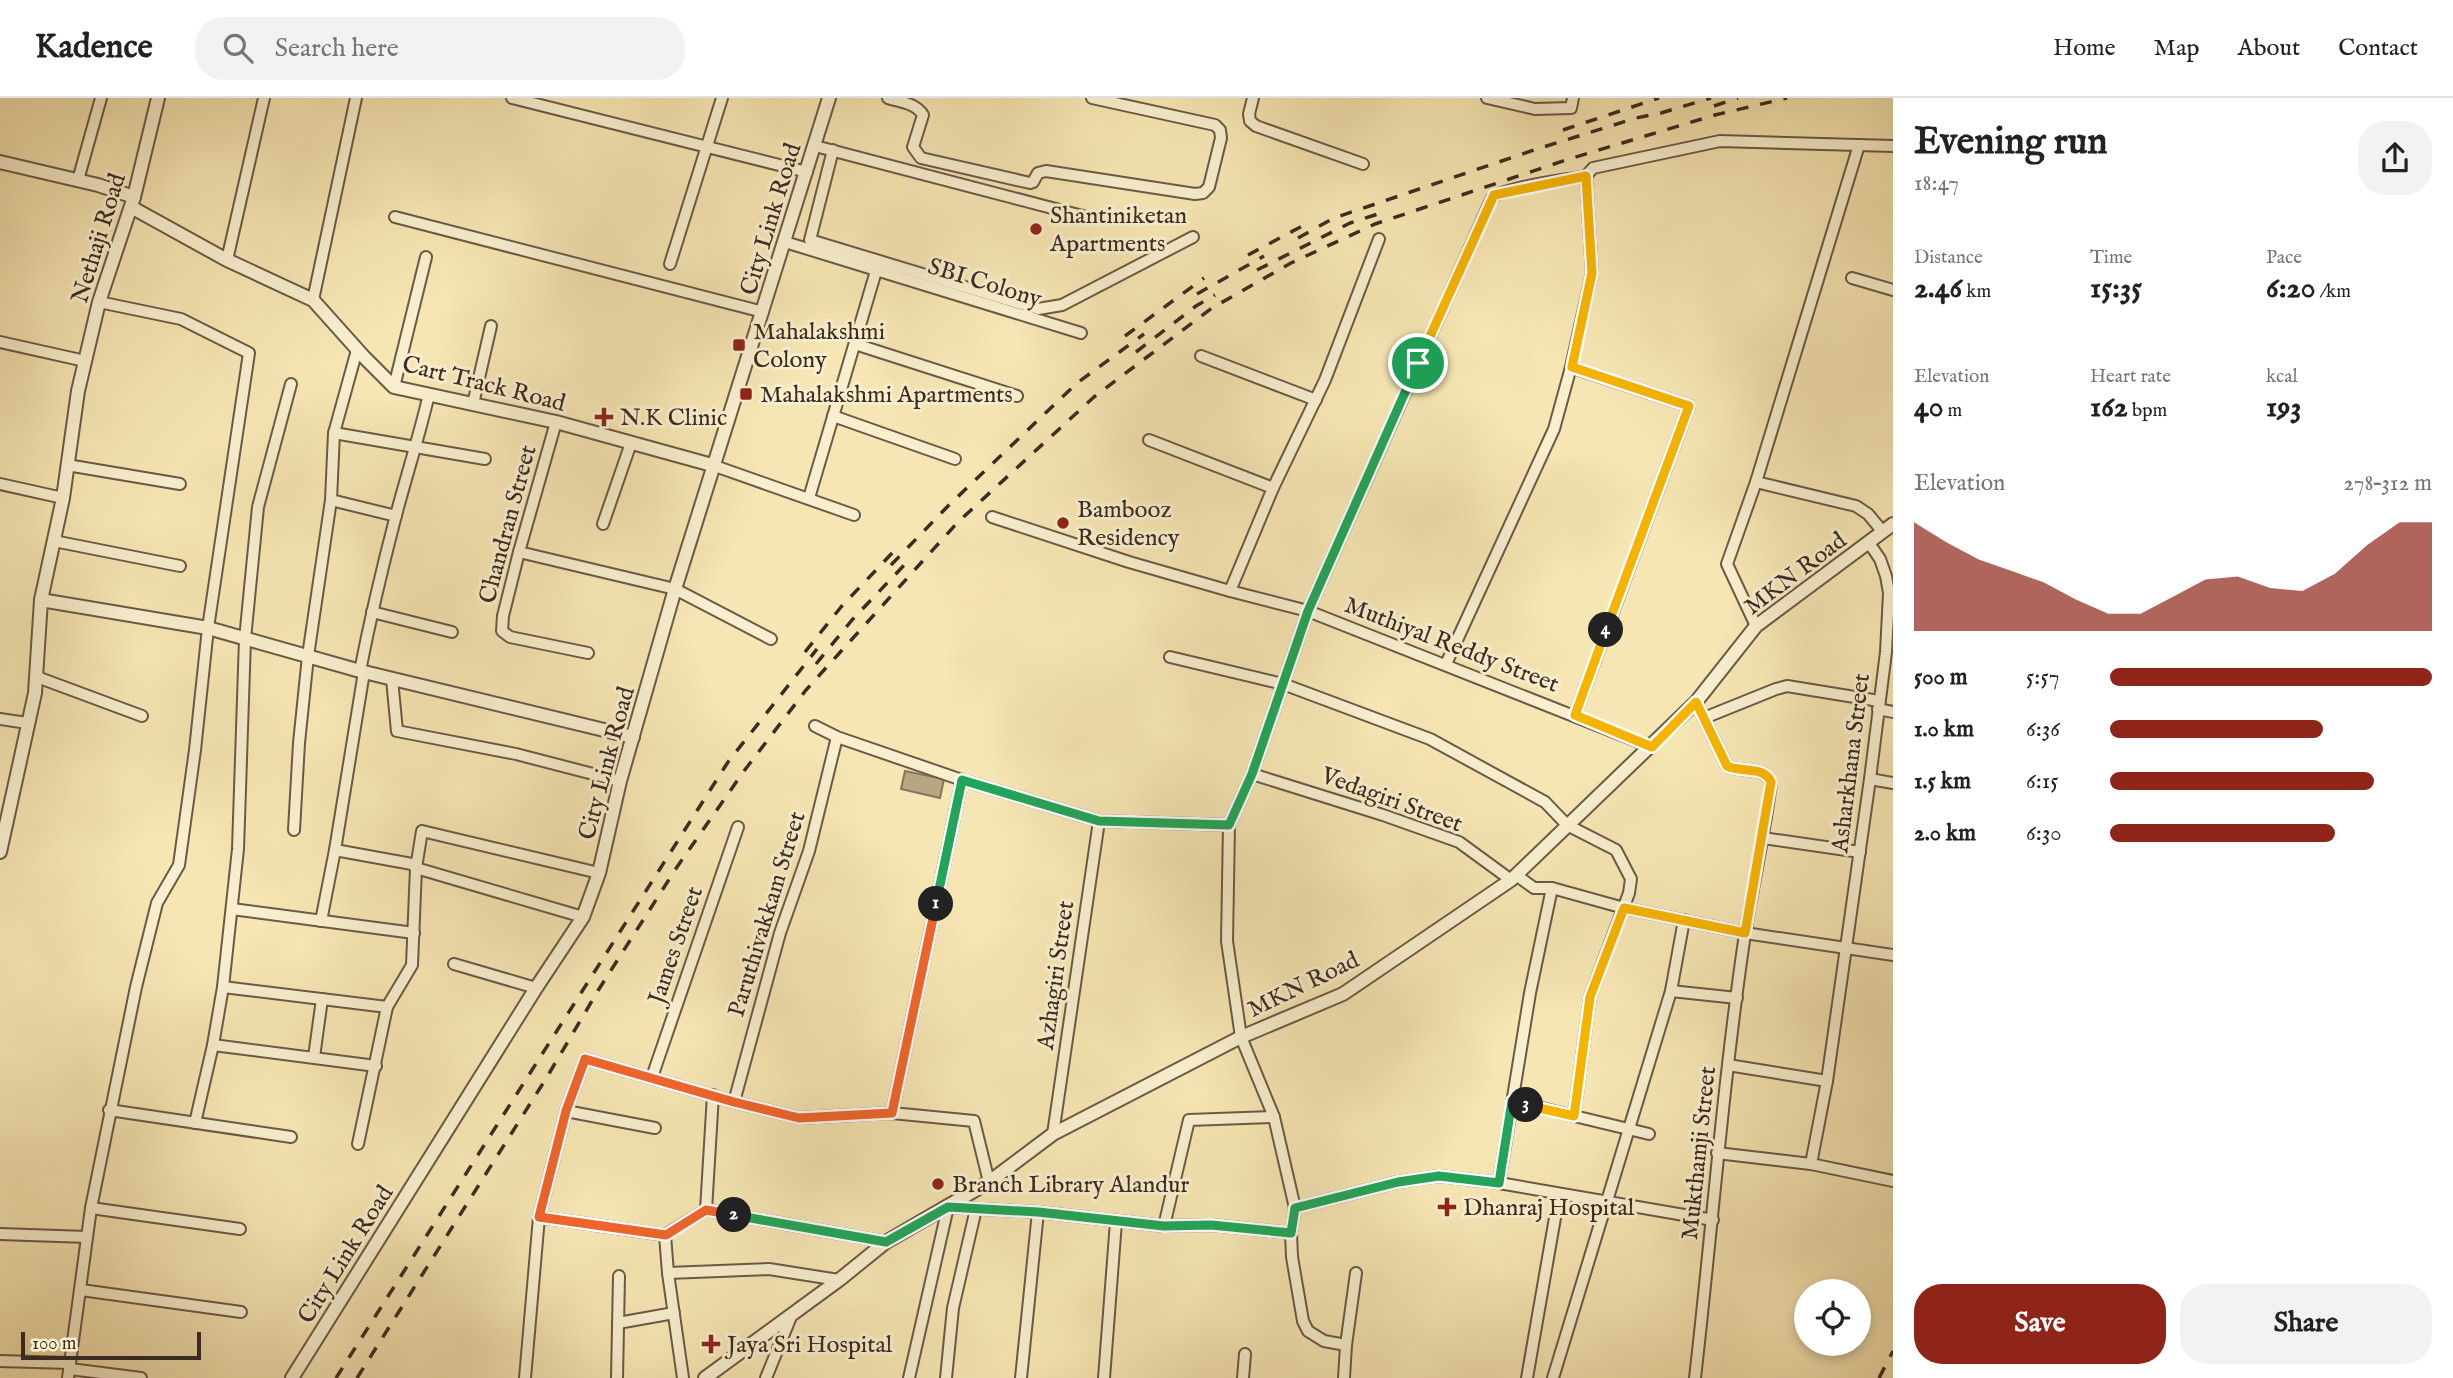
<!DOCTYPE html>
<meta charset="utf-8">
<style>
body{margin:0;font-family:"IM FELL English",serif;background:#f2f2f2;color:#222;height:100vh;display:flex;flex-direction:column;font-size:26px;white-space:nowrap}
*{box-sizing:border-box;margin:0}
p{font-size:23px;color:#767676}
.icon{flex:none;width:38px;height:38px;fill:none;stroke:currentColor;stroke-width:2;stroke-linecap:round;stroke-linejoin:round}
.map{position:relative;flex:1;overflow:hidden}
.drawer{display:flex;flex-direction:column;background:#fff;width:560px}
.drawer>*{flex:none}
.buttons{position:absolute;left:1794px;top:1181px;display:grid;gap:14px}
.buttons a{display:grid;place-items:center;width:77px;height:77px;border-radius:50%;background:#fff;box-shadow:0 4px 10px #0003;font-size:35px}
.scale{position:absolute;left:21px;bottom:18px;width:180px;box-sizing:border-box;padding-left:7px;border:4px solid #3b2b21;border-top:0;font-size:19px;line-height:24px;white-space:nowrap;color:#3b2b21;-webkit-text-stroke:5px #f9efce;paint-order:stroke}
.pin{position:absolute;display:grid;place-items:center;width:60px;height:60px;color:#fff;margin:-30px;border:4px solid #fff;border-radius:50%;box-shadow:0 2px 7px #0007}
.km{position:absolute;width:35px;height:35px;margin:-18px;border-radius:50%;background:#222;color:#fff;font-size:19px;line-height:35px;text-align:center}
.round{display:grid;place-items:center;flex:none;width:74px;height:74px;border-radius:28px;background:#f2f2f2}
.headline{display:flex;align-items:center;justify-content:space-between;height:119px;padding:0 21px}
h1{font-size:38px;font-weight:700;line-height:52px}
.figures{display:grid;grid-template-columns:repeat(3,1fr);gap:10px;height:119px;padding:7px 21px}
.figures div{display:grid;align-content:center}
.figures b{font-size:30px;font-weight:700}
.figures small{font-size:19px;font-weight:400}
.figures p{font-size:19px}
.chart{height:196px;padding:14px 21px}
.chart p{display:flex;justify-content:space-between}
.chart svg{width:100%;height:126px;margin-top:7px;fill:#8f2418;opacity:.7}
.cta{display:flex;gap:14px;margin-top:auto;padding:14px 21px}
.cta a{flex:1;height:80px;border-radius:28px;background:#8f2418;color:#fff;font-size:28px;font-weight:700;line-height:80px;text-align:center}
.cta a+a{background:#f2f2f2;color:#222}
ul{padding:0 21px;list-style:none;font-size:23px}
li{display:grid;grid-template-columns:112px 84px 1fr;align-items:center;height:52px}
li i{height:18px;border-radius:9px;background:#8f2418}
header{display:flex;align-items:center;gap:42px;box-sizing:border-box;height:98px;padding:0 35px;background:#fff;border-bottom:2px solid #e0e0e0}
header strong{font-size:33px}
nav{display:flex;gap:38px;margin-inline-start:auto;font-size:24px}
.search{width:490px;height:63px;background:#f2f2f2;display:flex;align-items:center;gap:18px;box-sizing:border-box;padding:0 24px;border-radius:28px;color:#767676;font-size:26px}
main{display:flex;flex:1;min-height:0}
.map>svg:first-child{display:block}
.water{fill:#b6a681;stroke:#85755b;stroke-width:2}
.lines{fill:none;stroke-linecap:round;stroke-linejoin:round}
.minor-casing{stroke:#6a5a46;stroke-width:14}
.tertiary-casing{stroke:#6a5a46;stroke-width:16}
.minor{stroke:#f9efce;stroke-width:10}
.tertiary{stroke:#f9efce;stroke-width:12}
.rail{stroke:#3b2b21;stroke-width:3.5;stroke-dasharray:12 12;stroke-linecap:butt}
.split-1-casing{stroke:#fff;stroke-width:14}
.split-2-casing{stroke:#fff;stroke-width:14}
.split-3-casing{stroke:#fff;stroke-width:14}
.split-4-casing{stroke:#fff;stroke-width:14}
.split-5-casing{stroke:#fff;stroke-width:14}
.split-1{stroke:#22a559;stroke-width:9}
.split-2{stroke:#f0652b;stroke-width:9}
.split-3{stroke:#22a559;stroke-width:9}
.split-4{stroke:#f5b400;stroke-width:9}
.split-5{stroke:#f5b400;stroke-width:9}
.poi-dot{fill:#8f2418;stroke:#f9efce;stroke-width:2.5}
.labels{text-anchor:middle;stroke-width:6;stroke-linejoin:round;paint-order:stroke}
.poi-label{font-size:24px;fill:#3b2b21;stroke:#f9efce;text-anchor:start}
.street-label{font-size:24px;fill:#3b2b21;stroke:#f9efce}
</style>
<header>
<strong>Kadence</strong>
<div class="search"><svg class="icon" aria-label="search" viewBox="0 0 24 24"><circle cx="10" cy="10" r="6"/><path d="M15 15l6 6"/></svg>Search here</div>
<nav><a>Home</a><a>Map</a><a>About</a><a>Contact</a></nav>
</header>
<main>
<div class="map">
<svg width="1893" height="1280" viewBox="0 0 1893 1280">
<rect width="100%" height="100%" fill="#f6e6b3"/>
<filter id="stains"><feTurbulence type="fractalNoise" baseFrequency=".00286" numOctaves="4"/><feColorMatrix values="0 0 0 0 .2 0 0 0 0 .09 0 0 0 0 .02 0 0 0 .5 -.17"/></filter>
<radialGradient id="worn" r=".72"><stop offset=".6" stop-color="#630" stop-opacity="0"/><stop offset="1" stop-color="#630" stop-opacity=".3"/></radialGradient>
<!-- water -->
<polygon class="water" points="905,673 944,681 940,700 901,691"/>
<g class="lines">
<!-- minor casing -->
<g class="minor-casing">
<g id="minor">
<polyline points="512,0 807,74"/>
<path d="M888,0C900,4 916,5 923,17L913,49L921,60L1030,85L1033,84L1038,75L1046,73L1195,96L1203,95L1209,89L1221,40L1220,32L1215,27L1092,0"/>
<polyline points="1253,0 1249,16 1250,23 1256,28 1363,66"/>
<polyline points="1487,0 1535,11 1571,10 1573,0"/>
<polyline points="815,48 1094,121"/>
<polyline points="833,52 810,142 1038,211 1062,207 1193,139"/>
<polyline points="78,82 101,0"/>
<polyline points="395,119 763,214"/>
<polyline points="785,144 1081,235"/>
<polyline points="227,162 264,0"/>
<polyline points="670,166 722,0"/>
<polyline points="1852,180 1893,192"/>
<polyline points="313,202 356,0"/>
<polyline points="0,244 85,263"/>
<polyline points="855,246 1017,298"/>
<polyline points="1201,258 1316,302"/>
<polyline points="1571,269 1689,308 1575,617"/>
<polyline points="394,289 426,159"/>
<polyline points="473,306 491,228"/>
<polyline points="833,318 955,361"/>
<polyline points="556,324 519,454 503,518 502,533 510,539 588,555"/>
<polyline points="334,335 485,361"/>
<polyline points="1149,342 1273,390"/>
<polyline points="67,367 180,386"/>
<polyline points="712,367 854,417"/>
<polyline points="1756,384 1856,408 1868,416 1883,434"/>
<polyline points="0,386 63,400"/>
<polyline points="809,400 876,173"/>
<polyline points="331,402 396,418"/>
<polyline points="992,419 1129,464 1230,493 1308,513 1652,649"/>
<polyline points="603,426 631,345"/>
<polyline points="54,443 180,468"/>
<polyline points="519,454 675,491 771,541"/>
<polyline points="1230,493 1273,390 1325,282 1379,141"/>
<polyline points="372,514 452,534"/>
<polyline points="1756,528 1727,466 1756,384 1859,47"/>
<polyline points="1170,559 1283,586 1430,641 1545,704 1567,727 1616,752 1631,781 1629,795 1590,899 1574,1018"/>
<polyline points="1446,566 1554,331 1571,269 1592,175 1586,78"/>
<path d="M360,573C370,522 382,471 395,421C406,379 419,339 429,296"/>
<polyline points="364,574 335,752 412,766 416,770 583,819"/>
<polyline points="37,579 142,618"/>
<polyline points="392,581 397,633 516,656 620,683"/>
<polyline points="1878,611 1893,614"/>
<polyline points="1704,620 1776,591 1787,588 1879,603"/>
<polyline points="0,621 27,625"/>
<polyline points="815,628 837,639 962,682 1099,723 1229,727"/>
<polyline points="1252,676 1383,717 1459,744 1511,782"/>
<polyline points="1870,681 1893,685"/>
<polyline points="294,732 299,645 308,558 331,402 334,335 357,252"/>
<polyline points="1763,740 1860,754"/>
<polyline points="1516,777 1534,790 1552,790 1624,810 1745,835 1893,857"/>
<polyline points="232,811 414,835"/>
<polyline points="321,823 335,752"/>
<polyline points="454,866 536,890"/>
<polyline points="223,889 387,909"/>
<polyline points="1671,893 1737,900"/>
<polyline points="213,947 376,968"/>
<polyline points="314,959 322,901"/>
<polyline points="1728,967 1827,983"/>
<polyline points="652,979 738,729"/>
<polyline points="1512,1003 1649,1036"/>
<polyline points="734,1004 780,835 809,753 837,639"/>
<polyline points="109,1012 291,1039"/>
<polyline points="566,1013 655,1030"/>
<polyline points="892,1015 962,682"/>
<polyline points="195,1025 213,947 223,889 238,751 245,541 258,409 291,286"/>
<polyline points="1053,1036 1099,723"/>
<polyline points="358,1046 387,909 412,867 416,770 422,733 599,775"/>
<polyline points="1717,1055 1811,1066 1893,1083"/>
<polyline points="1811,1066 1827,983 1870,681 1886,554 1889,495 1886,478 1880,461 1869,445"/>
<polyline points="1499,1085 1530,895 1552,790"/>
<polyline points="91,1110 240,1131"/>
<polyline points="1295,1110 1398,1084 1439,1078 1499,1085 1713,1122"/>
<polyline points="706,1112 713,997"/>
<polyline points="539,1119 665,1137"/>
<polyline points="1164,1128 1189,1022 1274,1019"/>
<polyline points="0,1136 87,1139"/>
<polyline points="668,1175 769,1171 839,1182"/>
<polyline points="81,1192 241,1214"/>
<polyline points="618,1225 674,1215"/>
<polyline points="1346,1247 1356,1175"/>
<polyline points="0,1263 70,1265"/>
<polyline points="70,1271 141,1280"/>
<polyline points="68,1280 91,1110 136,889 157,805 179,767 195,652 208,530 249,255 181,221 99,204"/>
<polyline points="525,1280 539,1119 566,1013 585,961 734,1004 799,1020 892,1015 974,1023 989,1084"/>
<polyline points="617,1280 619,1178"/>
<polyline points="683,1280 668,1175 665,1137 706,1112 886,1144"/>
<polyline points="766,1280 792,1216"/>
<polyline points="909,1280 948,1109 1038,1114 1164,1128 1211,1127 1291,1135"/>
<polyline points="946,1280 953,1210 976,1111"/>
<polyline points="1021,1280 1038,1114"/>
<polyline points="1104,1280 1116,1124"/>
<polyline points="1243,1280 1245,1256"/>
<path d="M1344,1280L1346,1247L1324,1243L1308,1233L1303,1223L1292,1159L1291,1135L1295,1110L1274,1019L1241,939L1227,843L1229,727L1252,676L1308,513L1492,100C1505,89 1566,82 1586,78L1593,70L1720,43L1893,48"/>
<polyline points="1527,1280 1559,1097"/>
<polyline points="1553,1280 1671,893 1684,822"/>
<path d="M1695,1280C1712,1132 1723,984 1745,836C1753,786 1765,735 1771,684C1763,667 1741,675 1727,668L1696,604"/>
</g>
</g>
<!-- tertiary casing -->
<g class="tertiary-casing">
<g id="tertiary">
<polyline points="0,64 98,87 134,99"/>
<polyline points="131,109 227,162 313,202 364,259 394,289 556,324 712,367"/>
<polyline points="41,502 208,530 360,573 633,639"/>
<polyline points="0,754 35,595 41,502 63,400 78,293 99,204 134,99 158,0"/>
<polyline points="292,1280 536,890 583,819 599,775 620,683 675,491 829,0"/>
<polyline points="705,1280 839,1182 886,1144 989,1084 1053,1036 1241,939 1343,896 1511,782 1696,604 1756,528 1893,426"/>
</g>
</g>
<!-- minor -->
<use href="#minor" class="minor"/>
<!-- tertiary -->
<use href="#tertiary" class="tertiary"/>
<!-- rail -->
<g class="rail">
<polyline points="1714,8 1738,0"/>
<polyline points="1563,32 1659,0"/>
<polyline points="1298,140 1334,120 1537,51 1636,20 1661,15 1711,0"/>
<polyline points="1248,157 1306,126"/>
<polyline points="1257,172 1350,125 1378,116"/>
<polyline points="1197,196 1264,158"/>
<polyline points="1125,238 1204,180"/>
<polyline points="1136,254 1196,208 1215,197"/>
<polyline points="891,467 948,408 1077,285 1144,236"/>
<polyline points="805,554 841,509 895,452"/>
<polyline points="816,566 852,522 909,462"/>
<polyline points="336,1280 728,664 817,551"/>
<polyline points="357,1280 547,979 599,891 677,769 744,673 806,592 958,424 1094,299 1212,210 1291,165 1375,126 1569,61 1715,17 1787,0"/>
<polyline points="1879,1280 1893,1253"/>
</g>
</g>
<g class="lines">
<!-- split-1 casing -->
<g class="split-1-casing">
<polyline id="split-1" points="936,806 962,682 1099,723 1229,727 1252,676 1308,513 1418,265"/>
</g>
<!-- split-2 casing -->
<g class="split-2-casing">
<polyline id="split-2" points="734,1117 706,1112 666,1137 539,1119 566,1013 585,961 734,1004 799,1020 892,1015 936,806"/>
</g>
<!-- split-3 casing -->
<g class="split-3-casing">
<polyline id="split-3" points="734,1117 886,1144 948,1109 1038,1114 1164,1128 1211,1127 1291,1135 1295,1110 1398,1084 1439,1078 1499,1085 1512,1003 1526,1007"/>
</g>
<!-- split-4 casing -->
<g class="split-4-casing">
<path id="split-4" d="M1526,1007L1574,1018L1590,899L1624,810L1745,835L1771,684C1764,667 1740,675 1727,668L1696,604L1652,649L1575,617L1606,532"/>
</g>
<!-- split-5 casing -->
<g class="split-5-casing">
<polyline id="split-5" points="1418,265 1494,97 1586,78 1592,175 1572,269 1689,308 1606,532"/>
</g>
<!-- split-1 -->
<use href="#split-1" class="split-1"/>
<!-- split-2 -->
<use href="#split-2" class="split-2"/>
<!-- split-3 -->
<use href="#split-3" class="split-3"/>
<!-- split-4 -->
<use href="#split-4" class="split-4"/>
<!-- split-5 -->
<use href="#split-5" class="split-5"/>
</g>
<!-- markers -->
<g class="poi-dot">
<circle cx="1036" cy="131" r="7"/>
<rect x="732" y="240" width="14" height="14" rx="3.5"/>
<rect x="739" y="289" width="14" height="14" rx="3.5"/>
<path d="M600.5 308.5h7v7h7v7h-7v7h-7v-7h-7v-7h7z"/>
<circle cx="1063" cy="425" r="7"/>
<circle cx="938" cy="1086" r="7"/>
<path d="M1443.5 1098.5h7v7h7v7h-7v7h-7v-7h-7v-7h7z"/>
<path d="M707.5 1235.5h7v7h7v7h-7v7h-7v-7h-7v-7h7z"/>
</g>
<g class="labels">
<!-- poi labels -->
<g class="poi-label">
<text x="1050" y="125">Shantiniketan<tspan x="1050" dy="28">Apartments</tspan></text>
<text x="753" y="241">Mahalakshmi<tspan x="753" dy="28">Colony</tspan></text>
<text x="760" y="304">Mahalakshmi Apartments</text>
<text x="620" y="327">N.K Clinic</text>
<text x="1077" y="419">Bambooz<tspan x="1077" dy="28">Residency</tspan></text>
<text x="952" y="1094">Branch Library Alandur</text>
<text x="1463" y="1117">Dhanraj Hospital</text>
<text x="727" y="1254">Jaya Sri Hospital</text>
</g>
<!-- street labels -->
<g class="street-label">
<text transform="translate(770 121) rotate(-73)" y="8">City Link Road</text>
<text transform="translate(98 140) rotate(-73)" y="8">Nethaji Road</text>
<text transform="translate(985 184) rotate(17)" y="8">SBI Colony</text>
<text transform="translate(484 285) rotate(14)" y="8">Cart Track Road</text>
<text transform="translate(507 426) rotate(-75)" y="8">Chandran Street</text>
<text transform="translate(1795 475) rotate(-37)" y="8">MKN Road</text>
<text transform="translate(1452 546) rotate(21)" y="8">Muthiyal Reddy Street</text>
<text transform="translate(606 665) rotate(-75)" y="8">City Link Road</text>
<text transform="translate(1850 665) rotate(-83)" y="8">Asharkhana Street</text>
<text transform="translate(1392 701) rotate(20)" y="8">Vedagiri Street</text>
<text transform="translate(766 816) rotate(-73)" y="8">Paruthivakkam Street</text>
<text transform="translate(675 847) rotate(-71)" y="8">James Street</text>
<text transform="translate(1055 877) rotate(-82)" y="8">Azhagiri Street</text>
<text transform="translate(1303 886) rotate(-26)" y="8">MKN Road</text>
<text transform="translate(1698 1055) rotate(-84)" y="8">Mukthamji Street</text>
<text transform="translate(345 1156) rotate(-58)" y="8">City Link Road</text>
</g>
</g>
<rect width="100%" height="100%" filter="url(#stains)"/>
<rect width="100%" height="100%" fill="url(#worn)"/>
</svg>
<div class="buttons">
<a><svg class="icon" aria-label="locate" viewBox="0 0 24 24"><circle cx="12" cy="12" r="6"/><path d="M12 2v4M12 18v4M2 12h4M18 12h4"/></svg></a>
</div>
<div class="scale">100 m</div>
<div class="pin" style="left:1418px;top:265px;background:#1e9e55"><svg class="icon" aria-label="arrive" viewBox="0 0 24 24"><path d="M6 21V4h12l-3 4 3 4H6"/></svg></div>
<b class="km" style="left:936px;top:806px">1</b>
<b class="km" style="left:734px;top:1117px">2</b>
<b class="km" style="left:1526px;top:1007px">3</b>
<b class="km" style="left:1606px;top:532px">4</b>
</div>
<section class="drawer">
<div class="headline"><div><h1>Evening run</h1><p>18:47</p></div><a class="round"><svg class="icon" aria-label="share" viewBox="0 0 24 24"><path d="M12 15V3M7 8l5-5 5 5M5 13v7h14v-7"/></svg></a></div>
<div class="figures">
<div><p>Distance</p><b>2.46<small> km</small></b></div>
<div><p>Time</p><b>15:35</b></div>
<div><p>Pace</p><b>6:20<small> /km</small></b></div>
</div>
<div class="figures">
<div><p>Elevation</p><b>40<small> m</small></b></div>
<div><p>Heart rate</p><b>162<small> bpm</small></b></div>
<div><p>kcal</p><b>193</b></div>
</div>
<div class="chart"><p><span>Elevation</span>278–312 m</p>
<svg viewBox="0 0 160 44" preserveAspectRatio="none"><path d="M0 44V6L10 13L20 19L30 23L40 27L50 33L60 38L70 38L80 32L90 26L100 25L110 29L120 30L130 24L140 14L150 6L160 6V44z"/></svg>
</div>
<ul>
<li><b>500 m</b>5:57<i style="width:100%"></i></li>
<li><b>1.0 km</b>6:36<i style="width:66%"></i></li>
<li><b>1.5 km</b>6:15<i style="width:82%"></i></li>
<li><b>2.0 km</b>6:30<i style="width:70%"></i></li>
</ul>
<div class="cta"><a>Save</a><a>Share</a></div>
</section>
</main>
